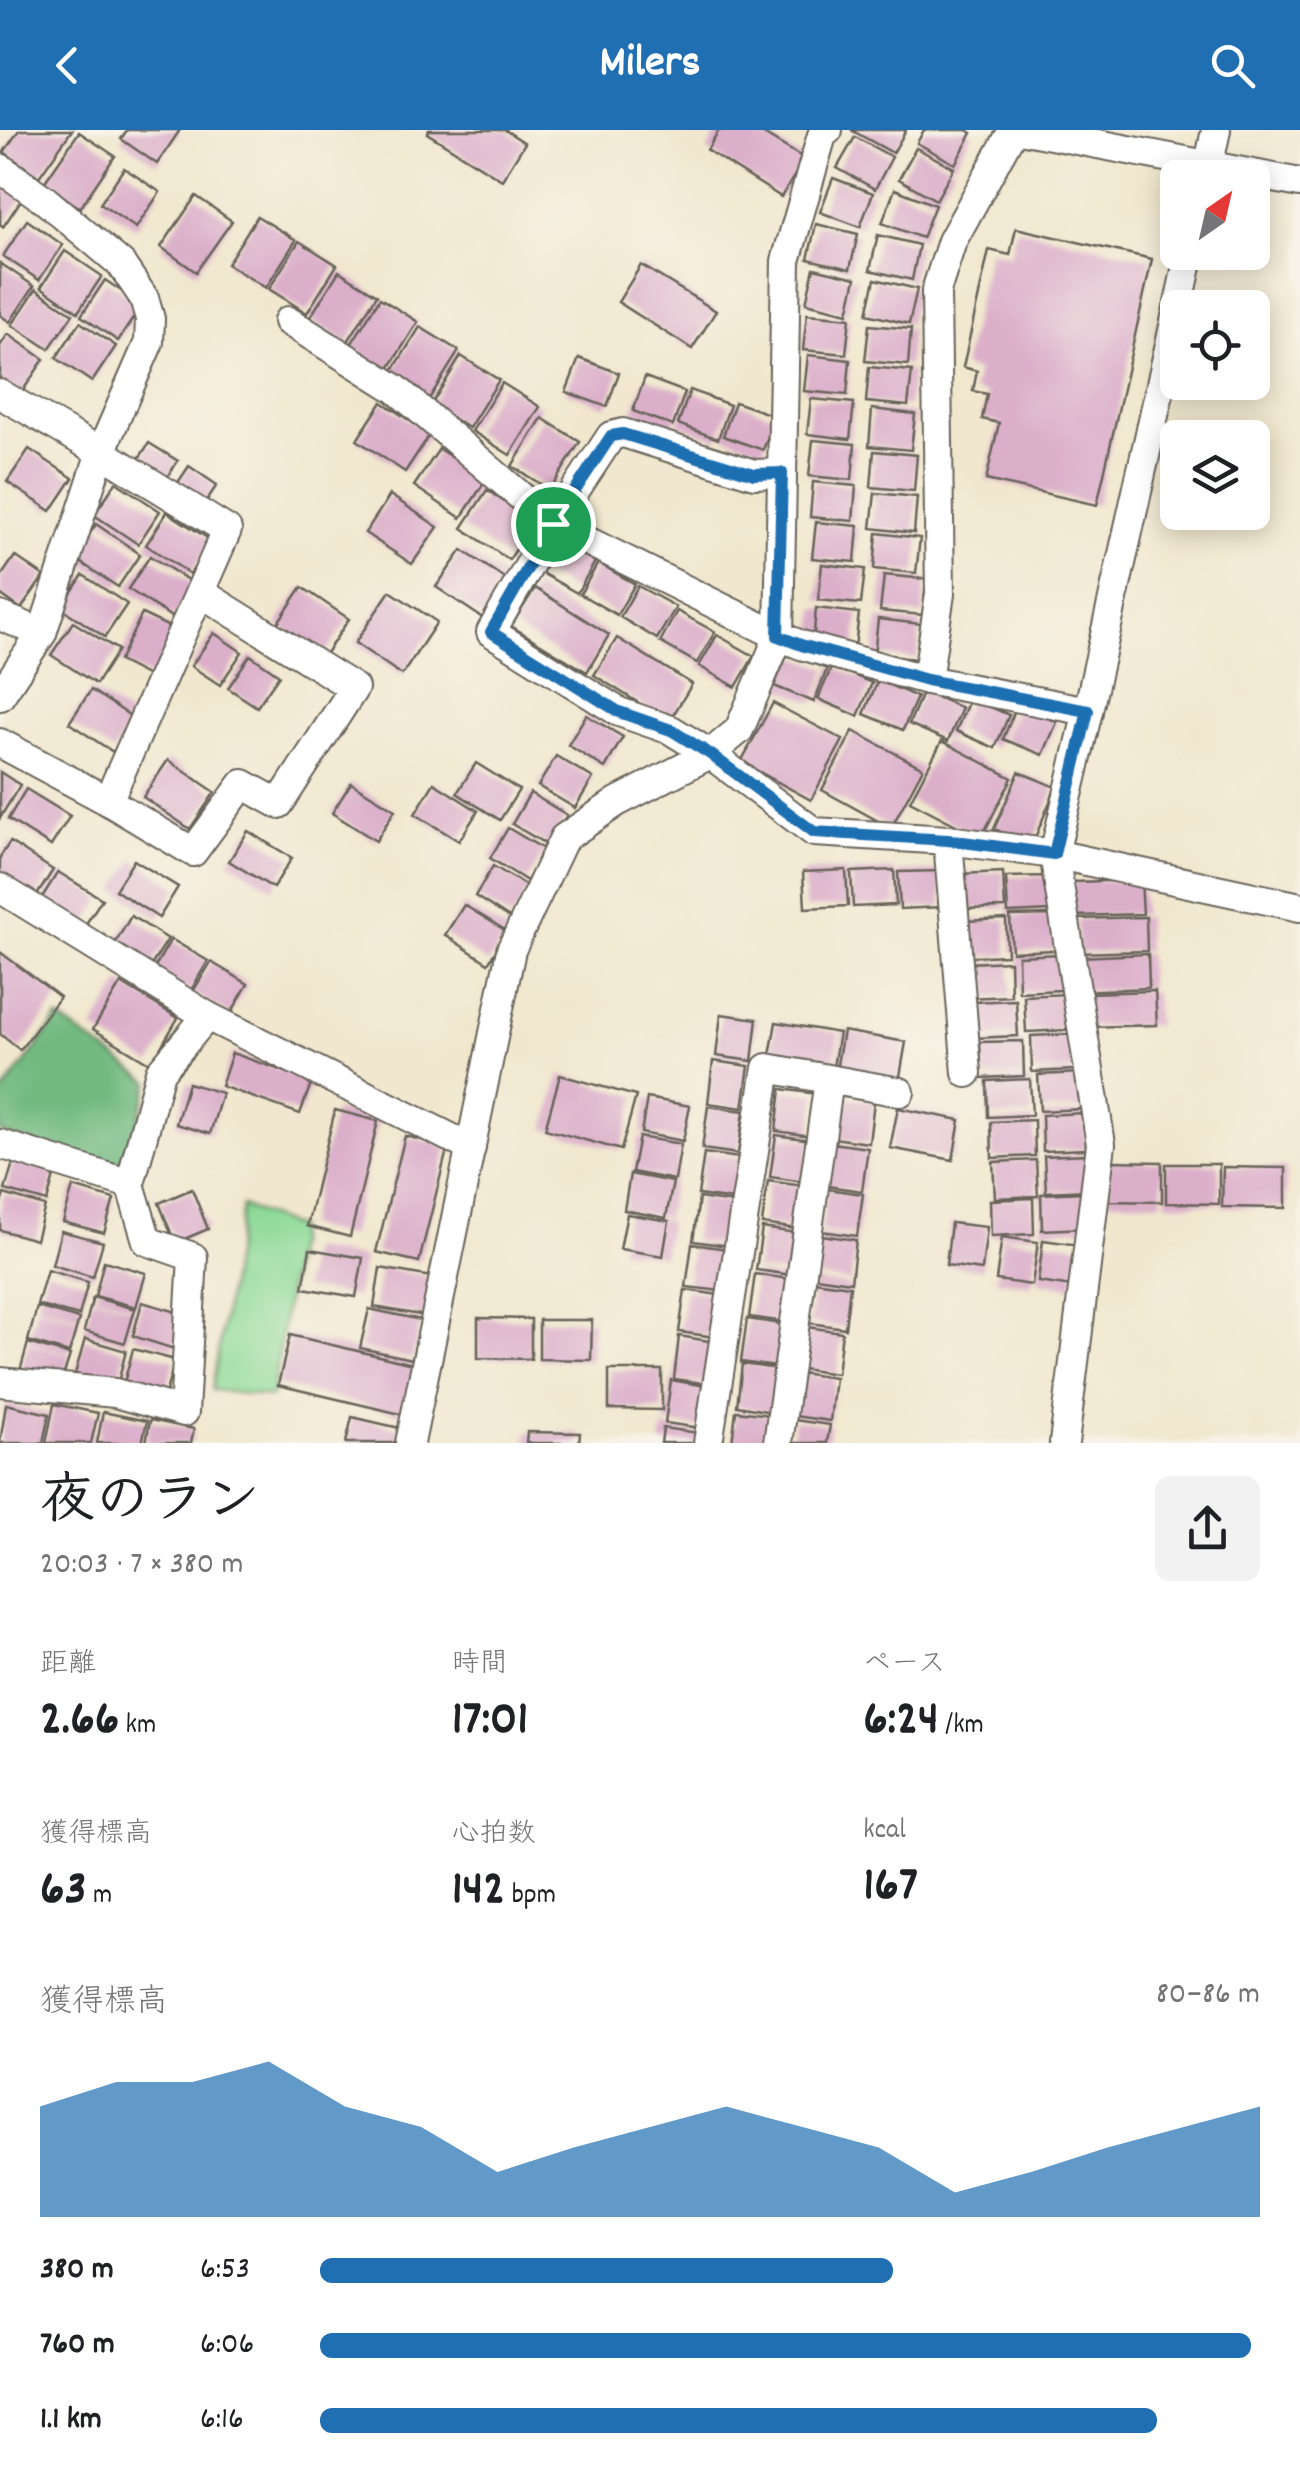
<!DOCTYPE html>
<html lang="ja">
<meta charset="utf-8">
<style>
body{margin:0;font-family:Dekko,"Klee One",sans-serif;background:#f2f2f2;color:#202124;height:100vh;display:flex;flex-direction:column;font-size:38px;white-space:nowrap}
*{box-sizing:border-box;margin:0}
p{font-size:32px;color:#757577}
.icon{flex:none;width:55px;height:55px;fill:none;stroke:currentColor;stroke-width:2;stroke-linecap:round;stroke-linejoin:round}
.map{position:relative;height:1313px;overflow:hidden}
.panel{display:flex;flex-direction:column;background:#fff;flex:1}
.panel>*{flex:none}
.needle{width:65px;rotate:34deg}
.tools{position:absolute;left:1160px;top:30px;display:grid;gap:20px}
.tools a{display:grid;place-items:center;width:110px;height:110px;border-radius:15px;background:#fff;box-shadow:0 5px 25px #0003;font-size:50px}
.pin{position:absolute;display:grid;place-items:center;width:85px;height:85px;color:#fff;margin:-42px;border:5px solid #fff;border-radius:50%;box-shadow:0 2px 10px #0007}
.round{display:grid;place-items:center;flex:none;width:105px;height:105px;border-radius:15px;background:#f2f2f2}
.overview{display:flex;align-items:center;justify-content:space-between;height:170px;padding:0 40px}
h1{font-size:55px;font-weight:800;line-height:75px}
.metrics{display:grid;grid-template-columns:repeat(3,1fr);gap:15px;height:170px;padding:10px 40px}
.metrics div{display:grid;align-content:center}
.metrics b{font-size:50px;font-weight:800}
.metrics small{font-size:28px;font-weight:400}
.metrics p{font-size:28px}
.chart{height:280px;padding:20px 40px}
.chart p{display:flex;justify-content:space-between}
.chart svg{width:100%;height:180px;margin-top:10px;fill:#1f6fb2;opacity:.7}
ul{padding:0 40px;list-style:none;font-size:32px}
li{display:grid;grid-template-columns:160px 120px 1fr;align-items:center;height:75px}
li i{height:25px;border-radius:12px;background:#1f6fb2}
header{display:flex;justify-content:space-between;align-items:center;height:130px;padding:0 40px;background:#1f6fb2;color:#fff;font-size:45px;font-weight:800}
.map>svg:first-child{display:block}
.green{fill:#8eda98;stroke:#557b5a;stroke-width:2.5}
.forest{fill:#72ba80;stroke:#476b4e;stroke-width:2.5}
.building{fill:#dbafca}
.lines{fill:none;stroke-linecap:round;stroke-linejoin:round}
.street-casing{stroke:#67635a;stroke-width:32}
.street{stroke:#fff;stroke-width:28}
.route-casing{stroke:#fff;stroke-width:20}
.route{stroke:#1f6fb2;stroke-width:12}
</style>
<header><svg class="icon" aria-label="back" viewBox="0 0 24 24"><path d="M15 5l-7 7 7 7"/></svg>Milers<svg class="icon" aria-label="search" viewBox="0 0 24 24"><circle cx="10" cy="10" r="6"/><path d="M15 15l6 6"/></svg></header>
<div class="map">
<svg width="1300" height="1313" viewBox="0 0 1300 1313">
<rect width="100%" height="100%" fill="#f7f3e8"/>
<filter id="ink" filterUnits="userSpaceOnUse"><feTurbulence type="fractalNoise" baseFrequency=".01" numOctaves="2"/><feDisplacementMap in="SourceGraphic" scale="20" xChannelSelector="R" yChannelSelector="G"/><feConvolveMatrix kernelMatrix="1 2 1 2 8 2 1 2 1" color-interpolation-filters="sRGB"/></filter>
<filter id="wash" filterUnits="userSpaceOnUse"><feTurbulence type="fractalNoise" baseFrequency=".0048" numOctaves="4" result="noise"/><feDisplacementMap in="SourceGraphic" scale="40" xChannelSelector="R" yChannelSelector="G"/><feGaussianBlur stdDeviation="2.25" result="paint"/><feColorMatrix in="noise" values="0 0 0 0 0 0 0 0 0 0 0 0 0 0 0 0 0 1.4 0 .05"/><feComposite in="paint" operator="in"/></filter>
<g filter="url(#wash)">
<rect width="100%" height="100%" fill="#f1e7ce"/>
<!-- green -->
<polygon class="green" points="242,1076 297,1098 272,1267 212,1260"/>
<!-- forest -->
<polygon class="forest" points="58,888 150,952 121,1043 0,1002 0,966"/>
<g id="blocks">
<!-- building -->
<g class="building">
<polygon points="19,0 72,0 39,47 4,22"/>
<polygon points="127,0 180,0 157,34 121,9"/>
<polygon points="429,0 505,0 525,13 502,50 427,3"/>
<polygon points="719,0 757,0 805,29 781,67 707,20"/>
<polygon points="851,0 906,0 893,23"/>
<polygon points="924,0 967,0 972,3 955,34 917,13"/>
<polygon points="79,2 115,26 80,78 44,53"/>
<polygon points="855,7 892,27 875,59 837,38"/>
<polygon points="916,18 954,38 936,70 899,49"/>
<polygon points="124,38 160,62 136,98 100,74"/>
<polygon points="0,42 27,61 3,97 0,94"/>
<polygon points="833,48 873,63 860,97 820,82"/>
<polygon points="895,59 935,75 922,108 882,93"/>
<polygon points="196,66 232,91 196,142 161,117"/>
<polygon points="257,86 296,110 266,158 227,134"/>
<polygon points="27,90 63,115 39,150 3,126"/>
<polygon points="816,94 858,104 850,139 808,129"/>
<polygon points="1016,98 1152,129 1097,375 986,350 999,293 982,289 987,264 973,261 977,241 963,237 989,120 1010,125"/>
<polygon points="878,105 919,115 912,150 870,140"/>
<polygon points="299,111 337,135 307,183 269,159"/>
<polygon points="65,121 102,146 78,182 41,157"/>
<polygon points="0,133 34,156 10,192 0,185"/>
<polygon points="641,135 716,181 692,219 618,172"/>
<polygon points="814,138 856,148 848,183 806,173"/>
<polygon points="339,141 377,165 347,213 309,189"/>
<polygon points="875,149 917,159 909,194 867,184"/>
<polygon points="105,150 142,175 118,211 81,186"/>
<polygon points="36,159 73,184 49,219 12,195"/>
<polygon points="380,168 418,192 388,240 350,216"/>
<polygon points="807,184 850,188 846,224 803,220"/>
<polygon points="80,192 116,216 92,252 56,228"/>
<polygon points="869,195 911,199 908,235 865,231"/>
<polygon points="420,197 459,221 429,269 390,245"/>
<polygon points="8,204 44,229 20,265 0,252 0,216"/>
<polygon points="808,225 850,230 847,265 804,261"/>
<polygon points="461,226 499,250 469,298 431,275"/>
<polygon points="579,228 619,243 607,277 566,262"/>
<polygon points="869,237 912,241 908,276 866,272"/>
<polygon points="645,247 685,262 673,296 633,281"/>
<polygon points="502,253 540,277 510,325 472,301"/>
<polygon points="690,260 730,275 718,309 678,294"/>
<polygon points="811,269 854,273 850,309 807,304"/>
<polygon points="382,272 430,304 405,342 357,310"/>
<polygon points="735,272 775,286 763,320 723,306"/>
<polygon points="872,279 915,284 911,320 869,316"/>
<polygon points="542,288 580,312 550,360 512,336"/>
<polygon points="813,310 855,314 852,350 809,346"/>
<polygon points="149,313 178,331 166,349 138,330"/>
<polygon points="29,319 73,348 51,381 7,352"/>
<polygon points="439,319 486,350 461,388 414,356"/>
<polygon points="874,321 917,325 914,361 871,357"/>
<polygon points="189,336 217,355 205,373 177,354"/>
<polygon points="116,352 160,381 138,414 94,385"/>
<polygon points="813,352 856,356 853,391 810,387"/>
<polygon points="487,360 534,392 509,430 462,398"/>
<polygon points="875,363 917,367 914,403 871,398"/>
<polygon points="390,365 438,397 412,434 365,403"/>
<polygon points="167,382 212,411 190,444 146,415"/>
<polygon points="816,392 858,396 855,432 812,428"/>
<polygon points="96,394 140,424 118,457 74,428"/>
<polygon points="877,403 920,408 916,443 874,439"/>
<polygon points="558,410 595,432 577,463 540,442"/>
<polygon points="462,420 509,451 484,489 436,457"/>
<polygon points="15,426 44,446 21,479 0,464 0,448"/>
<polygon points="150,426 194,454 173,488 128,459"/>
<polygon points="598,433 635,454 617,485 580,464"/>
<polygon points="822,434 865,439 861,474 818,470"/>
<polygon points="83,445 127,474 105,507 61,478"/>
<polygon points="884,445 926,449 923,485 880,481"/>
<polygon points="638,456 676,477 657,509 620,487"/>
<polygon points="302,457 349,489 324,526 277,494"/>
<polygon points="535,458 609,505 587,542 511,496"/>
<polygon points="390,461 437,492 402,545 355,513"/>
<polygon points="816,478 859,483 855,518 813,514"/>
<polygon points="677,481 715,502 697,533 660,512"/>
<polygon points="142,484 178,501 154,549 119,531"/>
<polygon points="878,489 921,494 917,529 874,525"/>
<polygon points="73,492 118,520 96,554 51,525"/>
<polygon points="214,503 242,522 220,555 191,536"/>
<polygon points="717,505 754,526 736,557 699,536"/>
<polygon points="617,508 692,554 669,592 594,545"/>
<polygon points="788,523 827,539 814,572 774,556"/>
<polygon points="250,525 279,545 257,577 228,558"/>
<polygon points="832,536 872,553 858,586 818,569"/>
<polygon points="878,550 917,567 903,600 864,584"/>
<polygon points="91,560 135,589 113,622 69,593"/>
<polygon points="923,561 962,578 948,611 909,594"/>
<polygon points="970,568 1009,585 995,618 956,601"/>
<polygon points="773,573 843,610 811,670 741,632"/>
<polygon points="1017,575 1057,592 1043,625 1003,609"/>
<polygon points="586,585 623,607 605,638 568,615"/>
<polygon points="853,601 923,638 891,698 822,660"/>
<polygon points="942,611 1012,648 981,708 910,671"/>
<polygon points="556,626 593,648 575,678 538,656"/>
<polygon points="168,630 215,662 190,699 143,667"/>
<polygon points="476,633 519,660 500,690 457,663"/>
<polygon points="0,642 20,655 0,688"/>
<polygon points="1019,642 1056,657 1032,715 994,699"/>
<polygon points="351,653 395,680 376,711 332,683"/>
<polygon points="434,653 478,681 459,711 415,684"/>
<polygon points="26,659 70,686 51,716 8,689"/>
<polygon points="530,663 567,685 549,716 512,694"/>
<polygon points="508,698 545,720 527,751 490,728"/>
<polygon points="248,701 292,728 273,758 229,731"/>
<polygon points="10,712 53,740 34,770 0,749 0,727"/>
<polygon points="134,730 178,757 159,788 115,760"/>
<polygon points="493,736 530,758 511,789 475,766"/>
<polygon points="846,740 848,776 805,778 803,742"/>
<polygon points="894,740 896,775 853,777 851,742"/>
<polygon points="941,741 942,777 900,779 898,742"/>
<polygon points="58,742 102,769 82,800 39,772"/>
<polygon points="1003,742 1005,778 962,779 960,744"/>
<polygon points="1049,746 1051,781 1008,783 1006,747"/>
<polygon points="1141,750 1143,784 1074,786 1073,752"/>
<polygon points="464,775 508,802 488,833 445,805"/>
<polygon points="1053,785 1055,820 1012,822 1010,786"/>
<polygon points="131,786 168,809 149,839 113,817"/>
<polygon points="1146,787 1147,821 1078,823 1077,789"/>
<polygon points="1006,789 1007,825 964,827 963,791"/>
<polygon points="171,809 208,831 190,862 153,840"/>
<polygon points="0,822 60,867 20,920 0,904"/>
<polygon points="1061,824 1062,860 1019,862 1018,826"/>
<polygon points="1148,824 1149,858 1080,861 1079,827"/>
<polygon points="1010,831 1011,866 968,868 967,833"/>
<polygon points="211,832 248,854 230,885 192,863"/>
<polygon points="121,853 178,888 151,934 93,899"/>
<polygon points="1155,861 1157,895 1088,897 1087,863"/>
<polygon points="1067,864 1068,900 1026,902 1024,866"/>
<polygon points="1016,870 1018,906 974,908 973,872"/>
<polygon points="721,884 757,889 752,931 716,926"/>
<polygon points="776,892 839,903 832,943 769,931"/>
<polygon points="843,901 906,912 899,952 836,940"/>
<polygon points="1074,904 1075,940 1032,942 1031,906"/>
<polygon points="1023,911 1024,946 981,948 980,912"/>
<polygon points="232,923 312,951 300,984 221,956"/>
<polygon points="713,931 749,936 743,978 708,973"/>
<polygon points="1081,943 1083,979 1040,981 1038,945"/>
<polygon points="560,945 636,966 621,1020 545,999"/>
<polygon points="1030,949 1032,985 988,987 987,951"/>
<polygon points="188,953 222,963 210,1004 176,994"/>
<polygon points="781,959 817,964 811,1006 776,1001"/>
<polygon points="838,966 874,971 869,1013 833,1008"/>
<polygon points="647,968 690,976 683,1011 641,1003"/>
<polygon points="708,976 744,981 738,1024 702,1019"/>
<polygon points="898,978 960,990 953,1030 890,1018"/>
<polygon points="335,980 378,991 350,1107 307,1096"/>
<polygon points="1085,983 1086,1019 1043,1021 1042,985"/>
<polygon points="1034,990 1035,1026 992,1028 991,992"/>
<polygon points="776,1005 811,1010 805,1052 770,1047"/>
<polygon points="405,1006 448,1016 419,1132 376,1122"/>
<polygon points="639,1007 681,1014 675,1050 632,1042"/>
<polygon points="832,1013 868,1018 862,1061 827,1056"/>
<polygon points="704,1023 740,1028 734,1070 698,1065"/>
<polygon points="1087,1024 1089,1060 1046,1062 1044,1026"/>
<polygon points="15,1026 56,1038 47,1072 5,1060"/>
<polygon points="1036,1030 1038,1066 995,1068 993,1032"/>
<polygon points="1109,1031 1162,1032 1162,1072 1109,1071"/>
<polygon points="1166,1034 1219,1034 1219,1074 1166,1073"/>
<polygon points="1223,1037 1286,1038 1286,1078 1222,1077"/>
<polygon points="630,1044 673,1052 666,1088 624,1080"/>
<polygon points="768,1051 804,1056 798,1099 762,1094"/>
<polygon points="73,1057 114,1069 104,1103 63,1092"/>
<polygon points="192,1059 208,1099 175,1113 159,1073"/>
<polygon points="827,1059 863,1064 857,1106 821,1101"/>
<polygon points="1084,1062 1086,1098 1042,1100 1041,1064"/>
<polygon points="4,1064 45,1076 36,1110 0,1100 0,1078"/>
<polygon points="699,1068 735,1073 729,1116 693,1111"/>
<polygon points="1033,1068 1034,1104 991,1106 990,1070"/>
<polygon points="627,1084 669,1091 663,1126 620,1119"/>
<polygon points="951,1093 987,1097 982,1140 946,1135"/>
<polygon points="762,1098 797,1103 792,1145 756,1140"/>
<polygon points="61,1101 103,1112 93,1147 52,1135"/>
<polygon points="821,1105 856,1110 851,1152 815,1147"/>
<polygon points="1002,1107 1038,1112 1032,1155 996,1150"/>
<polygon points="1043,1110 1079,1115 1073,1157 1038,1152"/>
<polygon points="692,1114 727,1119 722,1161 686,1157"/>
<polygon points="310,1119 363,1128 356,1167 303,1158"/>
<polygon points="104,1131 146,1143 136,1177 95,1166"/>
<polygon points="380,1138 432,1147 426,1186 374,1177"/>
<polygon points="47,1140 88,1152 79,1186 37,1175"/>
<polygon points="755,1144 790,1149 785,1192 749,1187"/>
<polygon points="814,1151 850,1156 845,1198 809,1193"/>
<polygon points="685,1160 720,1165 715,1207 679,1202"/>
<polygon points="93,1167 135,1179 125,1213 84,1201"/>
<polygon points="142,1172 184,1184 174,1219 133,1206"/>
<polygon points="37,1177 79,1189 69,1223 28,1211"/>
<polygon points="369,1179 421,1190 412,1229 360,1218"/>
<polygon points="478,1188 531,1189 531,1229 478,1228"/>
<polygon points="747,1189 782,1194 777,1237 741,1232"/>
<polygon points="539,1190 592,1190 591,1230 539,1229"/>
<polygon points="807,1197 842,1202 837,1244 801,1239"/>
<polygon points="290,1205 421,1236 409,1286 278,1255"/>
<polygon points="679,1206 715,1212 709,1254 674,1249"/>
<polygon points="85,1209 126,1221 117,1256 75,1244"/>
<polygon points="28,1213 70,1225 62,1250 18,1248"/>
<polygon points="133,1219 175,1230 165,1265 124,1253"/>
<polygon points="742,1234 778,1239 772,1282 737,1276"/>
<polygon points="609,1240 662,1240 662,1280 609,1279"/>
<polygon points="800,1243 835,1248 830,1291 794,1286"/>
<polygon points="671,1250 706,1256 700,1298 665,1293"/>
<polygon points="6,1274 49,1284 43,1313 0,1313"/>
<polygon points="54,1274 98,1283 91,1313 46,1313"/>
<polygon points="736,1281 772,1285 768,1313 732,1313"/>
<polygon points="103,1282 147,1291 142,1313 97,1313"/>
<polygon points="352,1287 404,1299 401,1313 346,1313"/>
<polygon points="150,1290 194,1299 191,1313 146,1313"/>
<polygon points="794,1290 830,1295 827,1313 791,1313"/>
<polygon points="663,1298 699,1303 698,1313 661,1313"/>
<polygon points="527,1302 580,1303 579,1313 526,1313"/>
</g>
</g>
</g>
<g filter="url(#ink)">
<use href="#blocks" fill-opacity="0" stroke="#67635a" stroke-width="2.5"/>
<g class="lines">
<!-- street casing -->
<g class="street-casing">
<g id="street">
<polyline points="1025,0 1300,53"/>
<polyline points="0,38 45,70 121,134 144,168 150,189 149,212 101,322 42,503 0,566"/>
<polyline points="1206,48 1216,0"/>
<polyline points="1178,178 1190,122"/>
<polyline points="288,191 396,259 553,394 779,506 801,515 927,550 1088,581"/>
<polyline points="0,264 101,322 227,400 108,671"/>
<polyline points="782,343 754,344 623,303 611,306 553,394 491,502 619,582 671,600 710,624 814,702 948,710 1054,724 1300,777"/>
<polyline points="0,486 42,503"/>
<polyline points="927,550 940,464 936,161 952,111 1013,0"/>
<polyline points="0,613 108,671 193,722 243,654 279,674 354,558 200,462"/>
<polyline points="948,710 967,943"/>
<polyline points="0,758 207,886 471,1018"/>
<polyline points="0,1014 130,1054 147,1111 193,1127 184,1282 115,1263 0,1252"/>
<polyline points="130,1054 160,942 207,886"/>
<polyline points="410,1313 511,820 564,708 617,672 710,624 739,600 779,506 786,131 822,5 828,0"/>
<polyline points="708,1313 767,938 900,962"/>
<polyline points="778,1313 829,950"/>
<polyline points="1064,1313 1101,1014 1054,724 1088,581 1178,178"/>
</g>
</g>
<!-- street -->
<use href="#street" class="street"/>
</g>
</g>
<g class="lines" filter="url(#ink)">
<!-- route casing -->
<g class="route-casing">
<polygon id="route" points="623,304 754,344 782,343 778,506 801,515 927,550 1088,581 1054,724 948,710 814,702 710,624 671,600 619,582 491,502 553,394 611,306"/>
</g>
<!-- route -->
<use href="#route" class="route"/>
</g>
</svg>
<div class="tools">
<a><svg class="needle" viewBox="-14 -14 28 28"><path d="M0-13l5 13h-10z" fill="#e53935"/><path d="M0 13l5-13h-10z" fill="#757577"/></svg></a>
<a><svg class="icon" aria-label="locate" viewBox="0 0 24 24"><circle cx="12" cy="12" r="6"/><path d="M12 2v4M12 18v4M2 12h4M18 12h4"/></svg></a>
<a><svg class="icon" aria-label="layers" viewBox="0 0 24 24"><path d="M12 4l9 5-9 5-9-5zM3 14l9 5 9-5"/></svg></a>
</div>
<div class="pin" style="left:553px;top:394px;background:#1e9e55"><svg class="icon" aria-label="arrive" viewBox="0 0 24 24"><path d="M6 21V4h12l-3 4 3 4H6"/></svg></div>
</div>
<section class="panel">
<div class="overview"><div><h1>夜のラン</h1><p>20:03 · 7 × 380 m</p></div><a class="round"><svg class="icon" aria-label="share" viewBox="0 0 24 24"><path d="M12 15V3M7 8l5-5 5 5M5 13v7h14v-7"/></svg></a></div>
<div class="metrics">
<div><p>距離</p><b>2.66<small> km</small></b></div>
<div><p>時間</p><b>17:01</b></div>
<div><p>ペース</p><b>6:24<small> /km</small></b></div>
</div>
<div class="metrics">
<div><p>獲得標高</p><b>63<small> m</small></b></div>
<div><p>心拍数</p><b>142<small> bpm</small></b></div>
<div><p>kcal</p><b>167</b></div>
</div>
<div class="chart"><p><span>獲得標高</span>80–86 m</p>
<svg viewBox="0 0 160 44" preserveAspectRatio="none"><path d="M0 44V17L10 11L20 11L30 6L40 17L50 22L60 33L70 27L80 22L90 17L100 22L110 27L120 38L130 33L140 27L150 22L160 17V44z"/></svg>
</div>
<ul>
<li><b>380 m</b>6:53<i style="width:61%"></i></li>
<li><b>760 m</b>6:06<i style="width:99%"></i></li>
<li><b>1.1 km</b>6:16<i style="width:89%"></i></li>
</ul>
</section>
